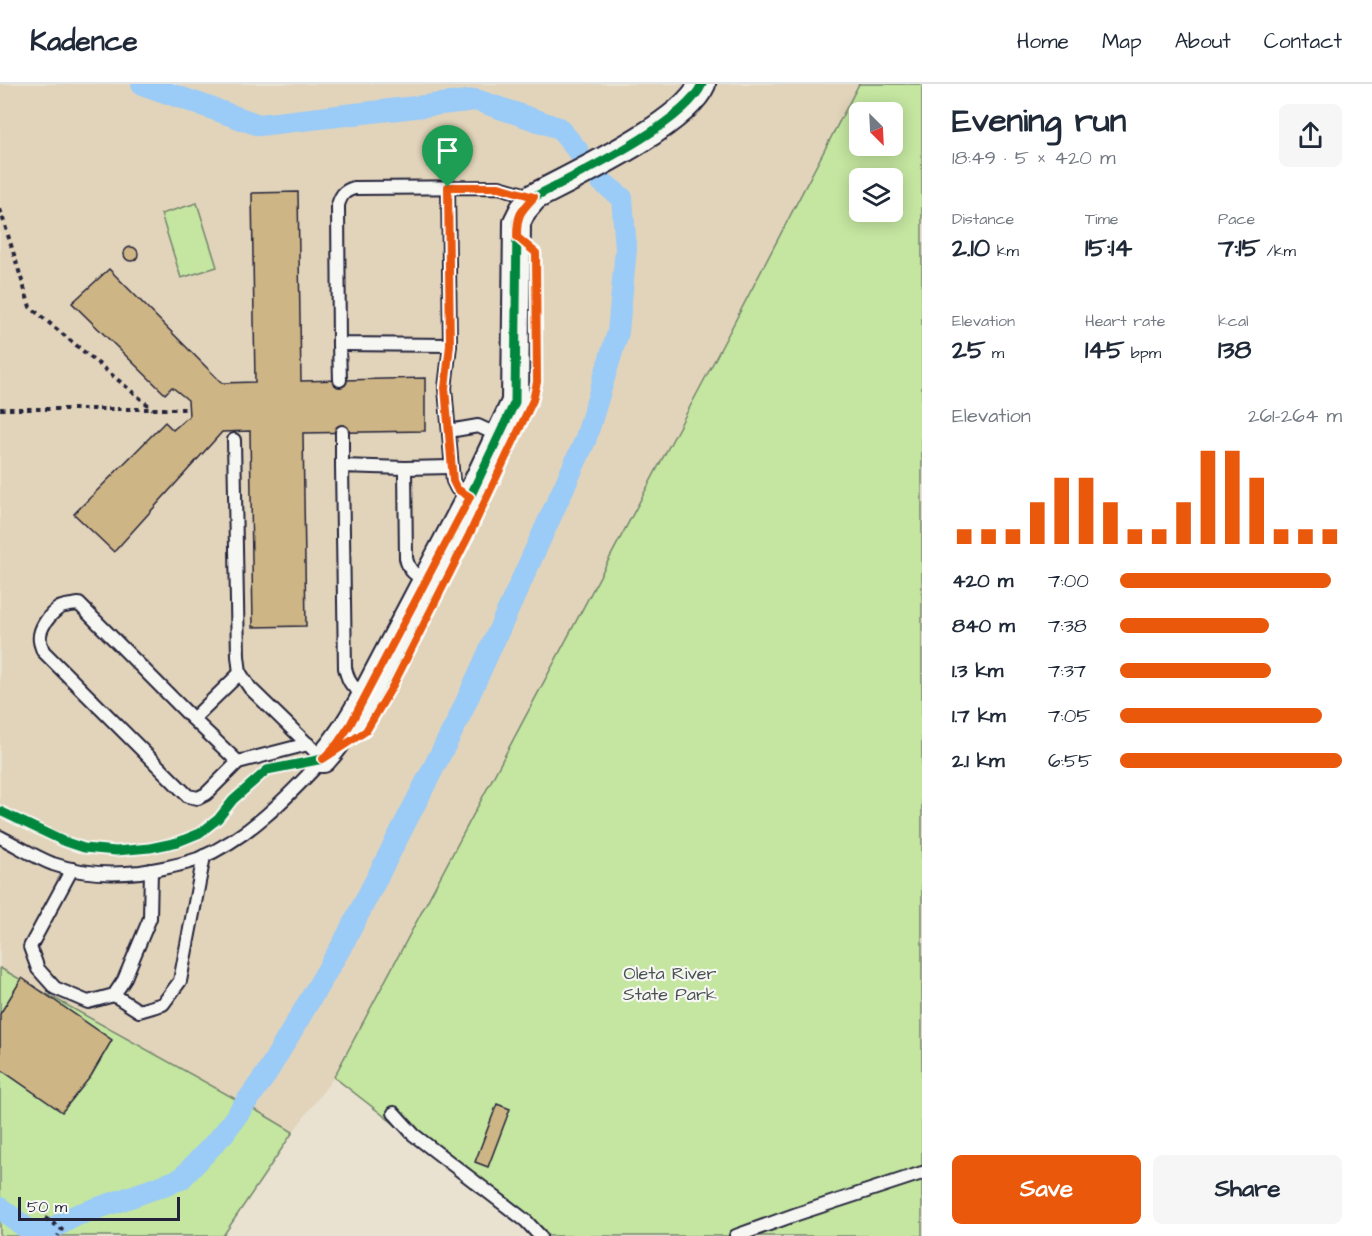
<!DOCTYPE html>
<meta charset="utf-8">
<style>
body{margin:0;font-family:"Architects Daughter",sans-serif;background:#f6f6f7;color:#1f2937;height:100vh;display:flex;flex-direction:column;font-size:22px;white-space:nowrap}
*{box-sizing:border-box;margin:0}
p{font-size:20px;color:#747a83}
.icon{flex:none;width:33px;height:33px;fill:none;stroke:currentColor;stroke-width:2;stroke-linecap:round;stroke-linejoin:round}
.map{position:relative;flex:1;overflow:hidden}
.drawer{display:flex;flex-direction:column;background:#fff;width:450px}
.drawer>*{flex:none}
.needle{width:39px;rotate:156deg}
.tools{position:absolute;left:849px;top:18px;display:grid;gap:12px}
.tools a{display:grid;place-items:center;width:54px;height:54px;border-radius:9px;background:#fff;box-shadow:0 3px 15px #0003;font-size:30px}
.scale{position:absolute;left:18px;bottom:15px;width:162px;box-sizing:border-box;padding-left:6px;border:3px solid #22223b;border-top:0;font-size:16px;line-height:21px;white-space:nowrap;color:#22223b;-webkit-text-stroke:4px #f6f6f2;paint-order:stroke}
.pin{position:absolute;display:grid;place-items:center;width:51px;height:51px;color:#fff;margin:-62px -26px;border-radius:50% 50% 50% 0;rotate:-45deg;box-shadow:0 0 6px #0007}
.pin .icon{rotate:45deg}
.round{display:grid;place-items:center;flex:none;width:63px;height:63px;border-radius:9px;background:#f6f6f7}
.headline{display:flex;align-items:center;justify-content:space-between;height:102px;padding:0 30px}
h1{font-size:33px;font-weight:700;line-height:45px}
.metrics{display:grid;grid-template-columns:repeat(3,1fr);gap:9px;height:102px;padding:6px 30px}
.metrics div{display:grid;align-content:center}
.metrics b{font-size:26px;font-weight:700}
.metrics small{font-size:16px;font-weight:400}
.metrics p{font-size:16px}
.chart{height:168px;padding:12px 30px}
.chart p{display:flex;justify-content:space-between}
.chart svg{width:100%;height:108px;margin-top:6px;stroke:#ea580c;stroke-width:6}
.button{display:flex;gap:12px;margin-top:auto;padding:12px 30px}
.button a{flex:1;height:69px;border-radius:9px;background:#ea580c;color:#fff;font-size:24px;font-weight:700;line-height:69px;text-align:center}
.button a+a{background:#f6f6f7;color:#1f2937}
ul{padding:0 30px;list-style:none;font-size:20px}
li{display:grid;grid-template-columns:96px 72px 1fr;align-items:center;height:45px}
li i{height:15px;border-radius:8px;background:#ea580c}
header{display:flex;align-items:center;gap:36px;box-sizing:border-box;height:84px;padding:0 30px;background:#fff;border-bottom:2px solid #e0e1e3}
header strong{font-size:28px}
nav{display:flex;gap:33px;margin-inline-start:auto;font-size:21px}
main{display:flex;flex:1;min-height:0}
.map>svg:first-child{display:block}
.built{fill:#e2d4ba}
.green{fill:#c4e6a0;stroke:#73846e;stroke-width:1.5;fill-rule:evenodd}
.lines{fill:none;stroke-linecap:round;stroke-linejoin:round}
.canal{stroke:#9bcbf7;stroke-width:22}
.building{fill:#ceb585;stroke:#22223b;stroke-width:1.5}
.lane-casing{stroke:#22223b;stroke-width:16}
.street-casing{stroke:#22223b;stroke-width:30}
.path{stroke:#22223b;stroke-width:4;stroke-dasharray:4.5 4.5;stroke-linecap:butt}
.lane{stroke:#f6f6f2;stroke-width:12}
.street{stroke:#f6f6f2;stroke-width:26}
.cycleway-casing{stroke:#f6f6f2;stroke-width:13}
.cycleway{stroke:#00873e;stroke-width:9}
.route-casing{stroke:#fff;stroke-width:12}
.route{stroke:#ea580c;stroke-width:8}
.labels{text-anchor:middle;stroke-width:4.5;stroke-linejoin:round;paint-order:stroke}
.park-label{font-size:18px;fill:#4a5354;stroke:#f6f6f2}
</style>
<header>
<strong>Kadence</strong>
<nav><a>Home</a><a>Map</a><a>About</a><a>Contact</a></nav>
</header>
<main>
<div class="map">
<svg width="922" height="1152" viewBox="0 0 922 1152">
<rect width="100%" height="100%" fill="#eae2d1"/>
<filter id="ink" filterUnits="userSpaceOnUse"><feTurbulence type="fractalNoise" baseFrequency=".0167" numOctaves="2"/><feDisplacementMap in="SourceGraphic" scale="12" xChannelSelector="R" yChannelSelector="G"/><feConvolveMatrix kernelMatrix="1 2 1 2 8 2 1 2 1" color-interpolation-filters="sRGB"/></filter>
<g filter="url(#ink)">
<!-- built -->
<polygon class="built" points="0,0 859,0 710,285 334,993 293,1048 266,1032 0,884"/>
<!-- green -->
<g class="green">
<path d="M859,0H922V1152H538L334,993L710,285ZM860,28H892V62H860ZM860,94H892V128H860Z"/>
<polygon points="197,119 217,183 181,194 161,130"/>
<polygon points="0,884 266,1032 293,1048 223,1152 0,1152"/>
</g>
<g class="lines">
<!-- canal -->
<g class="canal">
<polyline points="142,0 259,41 476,16 559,44 578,67"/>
<polyline points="0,1124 37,1152"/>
<polyline points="38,1152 77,1131 122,1116 181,1095 224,1049 265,992 344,858 457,638 585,357 618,248 626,165 622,114 601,97"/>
</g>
</g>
<!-- building -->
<g class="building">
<polygon points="298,108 301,297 425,294 425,347 303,349 306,542 253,543 250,347 222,348 114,468 74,430 165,338 173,346 189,332 188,316 172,303 165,310 72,219 109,185 222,299 255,298 252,109"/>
<circle cx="131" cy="170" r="7"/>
<polygon points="22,894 112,956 91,992 62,1028 0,985 0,930"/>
<polygon points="497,1020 510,1025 488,1083 475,1078"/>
</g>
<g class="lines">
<!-- lane casing -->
<g class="lane-casing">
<g id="lane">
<polyline points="448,103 450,261 445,304 453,397 457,405 470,413"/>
<polyline points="339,260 340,296"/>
<path d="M450,261L339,260L338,121C341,111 344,107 354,104L499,103L534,113"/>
<polyline points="449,347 478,342 500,352"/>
<polyline points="342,348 342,382"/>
<path d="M405,384L406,474C409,488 415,490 426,497"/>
<path d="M366,611C352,603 349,600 345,584L342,382L405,384L451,383"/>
<path d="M193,635L238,678L206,710L198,714L188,712L43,567C42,563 40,560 40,557C38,545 49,531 59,524C65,521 72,521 79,520L193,635L240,589"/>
<polyline points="238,678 308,660"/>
<path d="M0,753C18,762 35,773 53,780C81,790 111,791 140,788C159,785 179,782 198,775C248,754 287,714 323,675L250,604L240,589L238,572L234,356"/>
<polyline points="72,785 30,863 38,885 55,904 88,918 114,911 124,896 150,834 151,786"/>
<polyline points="114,911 139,927 163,920 180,897 204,772"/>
<polyline points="394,1029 414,1051 526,1137 540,1152"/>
<polyline points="736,1152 797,1130 922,1089"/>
</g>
</g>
<!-- street casing -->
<g class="street-casing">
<path id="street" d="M323,675C341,655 353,635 366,611L470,413L515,318L517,138L523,126L534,113C574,92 685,40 702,0"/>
</g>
<!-- path -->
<g class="path">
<polyline points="0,125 30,223 153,325"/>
<polyline points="0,325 188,325"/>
<polyline points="45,1134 62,1145 58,1152"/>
</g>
<!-- lane -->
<use href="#lane" class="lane"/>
<!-- street -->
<use href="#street" class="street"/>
<!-- cycleway casing -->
<g class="cycleway-casing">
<g id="cycleway">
<path d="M333,664L350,641L426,497L470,413L515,318L517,138L523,126L534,113C574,92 685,40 702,0"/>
<polyline points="0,727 63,757 84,764 116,767 150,764 178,758 200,749 218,735 233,716 267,686 323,675 366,647 391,603 469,451 533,316 537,298 536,169 517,153"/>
</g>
</g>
<!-- cycleway -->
<use href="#cycleway" class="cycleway"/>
</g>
</g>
<g class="lines" filter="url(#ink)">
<!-- route casing -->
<g class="route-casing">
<path id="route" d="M448,103H499L534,113C520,128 517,131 517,153L536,169L537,298L533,316L469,451L392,603L366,647L323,675L337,660L350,641L470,413L457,405L453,397L445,304L450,261Z"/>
</g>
<!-- route -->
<use href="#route" class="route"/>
</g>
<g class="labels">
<!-- park labels -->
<g class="park-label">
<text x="670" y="895">Oleta River<tspan x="670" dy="21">State Park</tspan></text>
</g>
</g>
</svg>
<div class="tools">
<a><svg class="needle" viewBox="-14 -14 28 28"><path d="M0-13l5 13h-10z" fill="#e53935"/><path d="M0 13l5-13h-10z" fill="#747a83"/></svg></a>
<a><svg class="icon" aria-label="layers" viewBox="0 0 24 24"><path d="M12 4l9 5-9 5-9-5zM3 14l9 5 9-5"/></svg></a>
</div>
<div class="scale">50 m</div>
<div class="pin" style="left:448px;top:103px;background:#1e9e55"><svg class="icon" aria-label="arrive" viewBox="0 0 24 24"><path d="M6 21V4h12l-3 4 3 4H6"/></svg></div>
</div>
<section class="drawer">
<div class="headline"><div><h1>Evening run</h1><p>18:49 · 5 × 420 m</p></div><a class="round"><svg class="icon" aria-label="share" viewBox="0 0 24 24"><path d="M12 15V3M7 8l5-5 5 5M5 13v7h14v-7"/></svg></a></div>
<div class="metrics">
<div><p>Distance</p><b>2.10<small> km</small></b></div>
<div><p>Time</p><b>15:14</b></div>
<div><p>Pace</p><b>7:15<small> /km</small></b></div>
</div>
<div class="metrics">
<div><p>Elevation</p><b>25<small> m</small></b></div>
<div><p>Heart rate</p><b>145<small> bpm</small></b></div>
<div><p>kcal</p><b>138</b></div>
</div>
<div class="chart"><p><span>Elevation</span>261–264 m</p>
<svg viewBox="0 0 160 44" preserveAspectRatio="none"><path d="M5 44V38M15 44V38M25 44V38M35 44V27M45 44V17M55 44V17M65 44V27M75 44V38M85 44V38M95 44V27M105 44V6M115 44V6M125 44V17M135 44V38M145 44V38M155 44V38"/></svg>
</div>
<ul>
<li><b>420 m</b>7:00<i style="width:95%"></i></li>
<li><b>840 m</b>7:38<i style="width:67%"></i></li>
<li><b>1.3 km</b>7:37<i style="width:68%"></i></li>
<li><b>1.7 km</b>7:05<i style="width:91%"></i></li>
<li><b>2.1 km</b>6:55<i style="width:100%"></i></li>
</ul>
<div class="button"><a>Save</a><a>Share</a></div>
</section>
</main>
